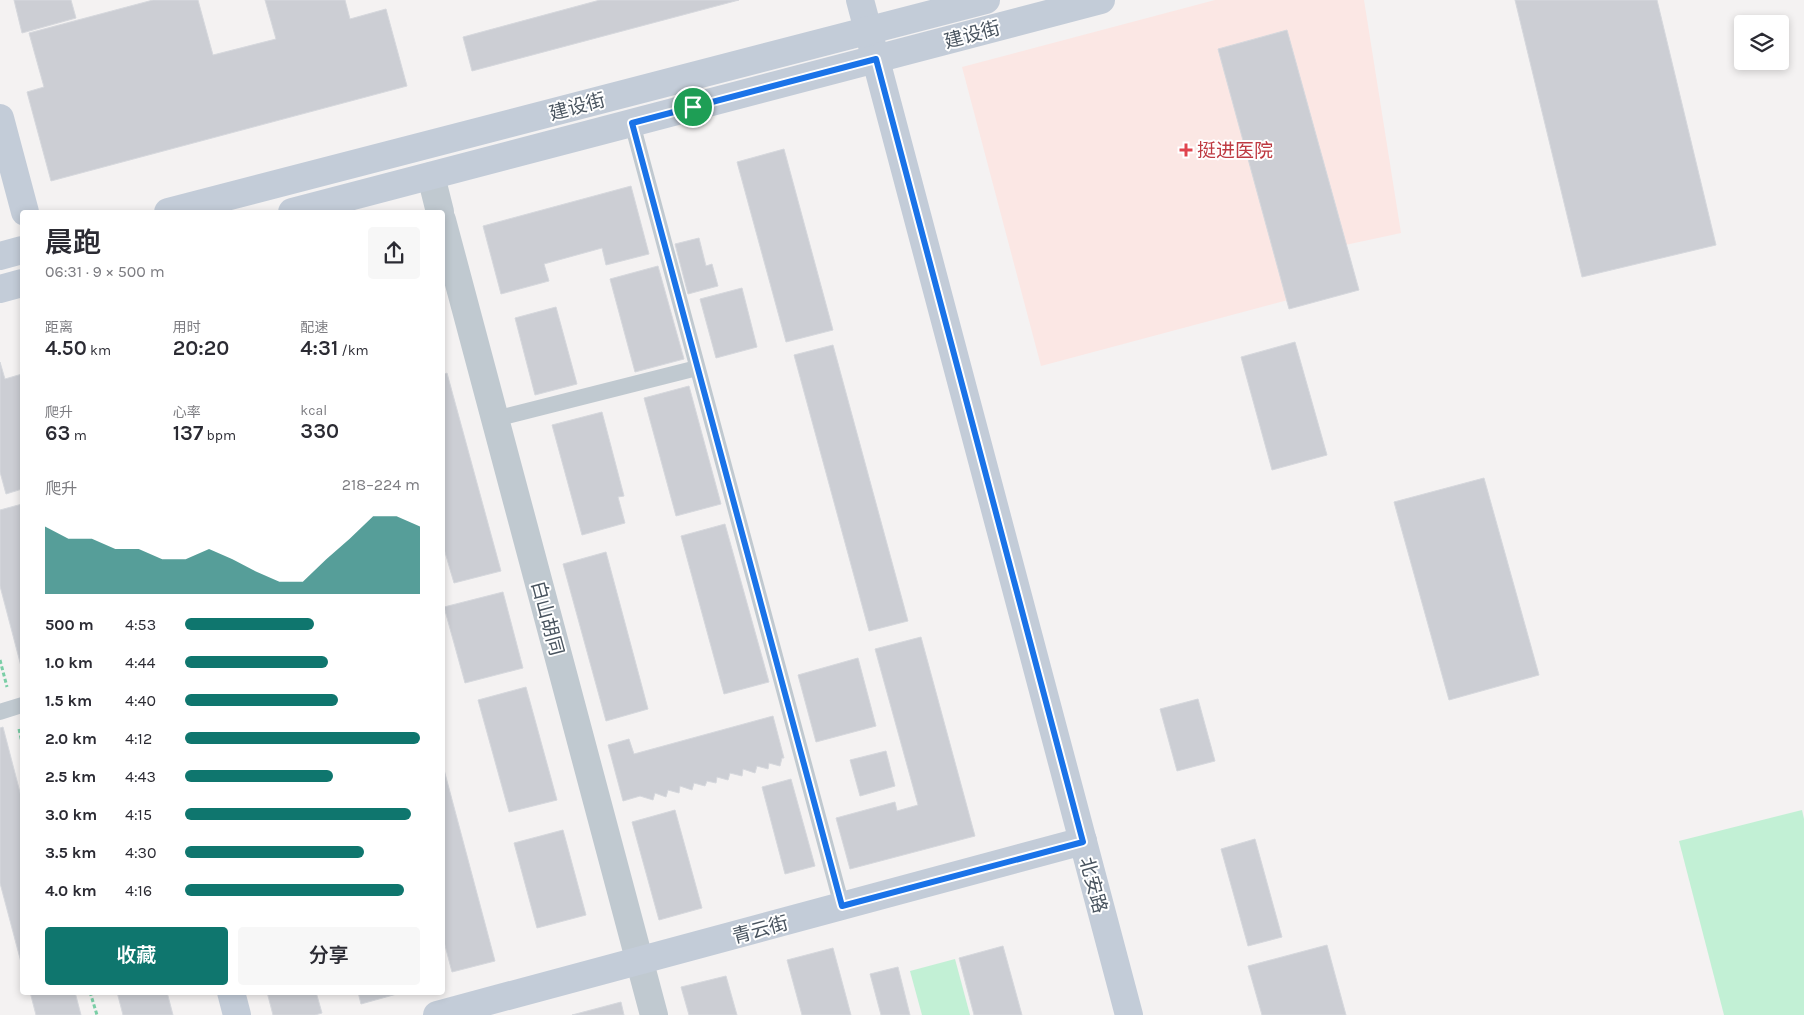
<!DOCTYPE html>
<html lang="zh">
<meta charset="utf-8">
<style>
body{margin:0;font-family:Karla,"Noto Sans SC",sans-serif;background:#f7f7f7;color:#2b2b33;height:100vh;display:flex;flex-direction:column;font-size:19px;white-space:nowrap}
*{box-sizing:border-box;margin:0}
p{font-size:16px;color:#7c7c81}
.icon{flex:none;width:28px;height:28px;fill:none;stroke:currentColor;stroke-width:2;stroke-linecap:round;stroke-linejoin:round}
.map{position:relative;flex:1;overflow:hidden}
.drawer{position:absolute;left:20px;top:210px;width:425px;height:785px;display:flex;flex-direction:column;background:#fff;border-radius:5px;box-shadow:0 2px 8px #0003}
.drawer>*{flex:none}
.controls{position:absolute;left:1734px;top:15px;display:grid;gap:10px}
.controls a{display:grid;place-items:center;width:55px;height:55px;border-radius:5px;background:#fff;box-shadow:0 2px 8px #0003;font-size:25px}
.pin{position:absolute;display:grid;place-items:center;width:42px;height:42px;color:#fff;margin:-21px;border:2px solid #fff;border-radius:50%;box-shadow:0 1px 5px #0007}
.round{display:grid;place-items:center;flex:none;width:52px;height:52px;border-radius:5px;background:#f7f7f7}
.overview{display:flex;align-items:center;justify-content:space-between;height:85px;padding:0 25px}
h1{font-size:28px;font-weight:600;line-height:38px}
.metrics{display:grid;grid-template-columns:repeat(3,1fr);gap:8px;height:85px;padding:5px 25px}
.metrics div{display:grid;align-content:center}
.metrics b{font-size:21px;font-weight:600}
.metrics small{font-size:14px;font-weight:400}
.metrics p{font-size:14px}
.chart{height:140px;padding:10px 25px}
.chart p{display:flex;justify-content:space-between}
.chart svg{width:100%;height:90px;margin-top:5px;fill:#0f766e;opacity:.7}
.action{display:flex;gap:10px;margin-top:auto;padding:10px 25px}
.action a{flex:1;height:58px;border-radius:5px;background:#0f766e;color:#fff;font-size:20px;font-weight:600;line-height:58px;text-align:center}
.action a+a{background:#f7f7f7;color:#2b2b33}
ul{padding:0 25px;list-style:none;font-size:16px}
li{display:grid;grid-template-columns:80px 60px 1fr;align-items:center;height:38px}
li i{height:12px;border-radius:6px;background:#0f766e}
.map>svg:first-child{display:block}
.medical{fill:#fbe7e4}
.green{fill:#c2f0d5}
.building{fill:#ccced4;stroke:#d6d8dd}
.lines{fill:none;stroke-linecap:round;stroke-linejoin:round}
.path{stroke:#7acea6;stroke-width:3;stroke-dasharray:4 2.5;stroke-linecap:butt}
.lane{stroke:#c0c9d0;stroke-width:16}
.street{stroke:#c0c9d0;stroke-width:28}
.secondary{stroke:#c3ccd8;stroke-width:28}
.route-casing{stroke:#fff;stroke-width:10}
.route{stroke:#1a73e8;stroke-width:6}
.health-dot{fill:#e0444e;stroke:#fff;stroke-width:2}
.labels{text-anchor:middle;stroke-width:4;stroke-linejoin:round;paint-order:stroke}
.street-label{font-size:19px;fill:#49545f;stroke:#fff}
.health-label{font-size:19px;fill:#be3a42;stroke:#fff;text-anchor:start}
</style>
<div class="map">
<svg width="1804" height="1015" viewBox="0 0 1804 1015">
<rect width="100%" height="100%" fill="#f4f2f2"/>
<!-- medical -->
<polygon class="medical" points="1215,0 1364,0 1401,233 1322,250 1333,288 1041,366 962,67"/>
<!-- green -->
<g class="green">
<polygon points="1802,810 1804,819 1804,1015 1724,1015 1679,841"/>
<polygon points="955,959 970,1015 922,1015 910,971"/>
</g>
<!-- building -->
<g class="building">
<polygon points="14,0 71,0 76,18 22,33"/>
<polygon points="153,0 198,0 213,55 276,39 265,0 345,0 350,19 386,9 407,86 51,181 27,92 44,87 29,33"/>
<polygon points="600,0 739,0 472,71 463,37"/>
<polygon points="1515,0 1657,0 1716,245 1582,277"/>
<polygon points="1287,30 1359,290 1289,309 1218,49"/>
<polygon points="784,149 833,330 786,342 737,162"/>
<polygon points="631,186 649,254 606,265 602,248 544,264 549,281 501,294 483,226"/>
<polygon points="699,238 706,266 712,264 718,286 688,294 675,244"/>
<polygon points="658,266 684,359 635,372 610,279"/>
<polygon points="742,288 757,347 716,358 700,299"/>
<polygon points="556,307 577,384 535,395 515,318"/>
<polygon points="1295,342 1327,455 1272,470 1241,357"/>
<polygon points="833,345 908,621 869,631 794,355"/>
<polygon points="0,362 5,379 22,374 22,489 6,494 0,472"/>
<polygon points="447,373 501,571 454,583 442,542 442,375"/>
<polygon points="689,386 721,504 676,516 644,398"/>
<polygon points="602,412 624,496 618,497 625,523 582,535 552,425"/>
<polygon points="1484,478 1539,675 1449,700 1394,502"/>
<polygon points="22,504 22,670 0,586 0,510"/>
<polygon points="725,524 769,682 724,694 681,536"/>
<polygon points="606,552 648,709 606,721 563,564"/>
<polygon points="503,592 523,668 465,683 444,607"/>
<polygon points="921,637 975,836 850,869 836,818 895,802 897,811 918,805 875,649"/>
<polygon points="858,658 876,726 816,742 798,675"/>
<polygon points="526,687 557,800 509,812 478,700"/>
<polygon points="1198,699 1215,761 1177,771 1160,709"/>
<polygon points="773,716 784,758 782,758 780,766 769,763 768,769 757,766 755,773 743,769 742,776 730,773 728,780 717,777 716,783 707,781 705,786 694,783 692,790 680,786 679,793 668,790 666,797 655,793 653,800 640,796 623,801 608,745 629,739 634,754"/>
<polygon points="3,727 22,800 22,966 0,883 0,728"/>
<polygon points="886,751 895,786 860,796 850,760"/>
<polygon points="442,762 495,961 452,972 442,934"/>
<polygon points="791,779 815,866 785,874 762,787"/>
<polygon points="675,810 702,908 659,920 632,822"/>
<polygon points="563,830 586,915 537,928 514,843"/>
<polygon points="1255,839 1282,937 1248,946 1221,849"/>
<polygon points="1327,945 1346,1015 1262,1015 1248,966"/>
<polygon points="1003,946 1022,1015 974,1015 959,958"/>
<polygon points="833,948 851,1015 802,1015 787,960"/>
<polygon points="898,967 910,1015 881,1015 870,974"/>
<polygon points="726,976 737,1015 689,1015 681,987"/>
<polygon points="30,992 75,992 81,1015 36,1015"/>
<polygon points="117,992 167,992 173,1015 123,1015"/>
<polygon points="267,992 316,992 322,1013 315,1015 273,1015"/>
<polygon points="358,992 404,992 361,1004"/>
<polygon points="621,1002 624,1015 572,1015"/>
</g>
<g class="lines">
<!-- path -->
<g class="path">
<polyline points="0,660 7,687"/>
<polyline points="19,729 22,743"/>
<polyline points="90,992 97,1015"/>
</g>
<!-- lane -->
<g class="lane">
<polyline points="632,123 842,906"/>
<polyline points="495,419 697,368"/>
<polyline points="0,712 22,705"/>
</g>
<!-- street -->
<g class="street">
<polyline points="431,176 440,212"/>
<polyline points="442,220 654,1015"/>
</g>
<!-- secondary -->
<g class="secondary">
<polyline points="860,0 1129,1015"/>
<polyline points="0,118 25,212"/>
<polyline points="168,212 986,0"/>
<polyline points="292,212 1101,0"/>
<polyline points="0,256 22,250"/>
<polyline points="0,289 22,283"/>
<polyline points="231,992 237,1015"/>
<polyline points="437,1015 1083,841"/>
</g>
</g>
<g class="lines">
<!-- route casing -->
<g class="route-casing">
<polygon id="route" points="876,59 1083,842 842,906 632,123"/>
</g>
<!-- route -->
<use href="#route" class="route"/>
</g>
<!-- markers -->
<path class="health-dot" d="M1183.5 142.5h5v5h5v5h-5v5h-5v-5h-5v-5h5z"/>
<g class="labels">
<!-- street labels -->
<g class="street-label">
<text transform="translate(972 34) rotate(-15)" y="7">建设街</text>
<text transform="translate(577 106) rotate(-15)" y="7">建设街</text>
<text transform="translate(548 618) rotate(75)" y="7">白山胡同</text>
<text transform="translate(1094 885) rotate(75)" y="7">北安路</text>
<text transform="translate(760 929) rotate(-15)" y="7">青云街</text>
</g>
<!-- health labels -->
<g class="health-label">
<text x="1197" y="157">挺进医院</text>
</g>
</g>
</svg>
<div class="controls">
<a><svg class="icon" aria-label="layers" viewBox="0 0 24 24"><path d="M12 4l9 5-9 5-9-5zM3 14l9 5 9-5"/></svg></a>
</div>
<div class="pin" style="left:693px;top:107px;background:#1e9e55"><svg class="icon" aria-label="arrive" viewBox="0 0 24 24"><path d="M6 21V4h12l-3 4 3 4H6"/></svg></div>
<section class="drawer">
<div class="overview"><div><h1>晨跑</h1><p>06:31 · 9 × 500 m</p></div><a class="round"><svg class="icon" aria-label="share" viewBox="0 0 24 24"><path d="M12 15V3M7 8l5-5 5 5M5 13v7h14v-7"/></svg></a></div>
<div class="metrics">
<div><p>距离</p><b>4.50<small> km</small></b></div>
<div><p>用时</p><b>20:20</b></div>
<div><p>配速</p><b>4:31<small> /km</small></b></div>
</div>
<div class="metrics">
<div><p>爬升</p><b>63<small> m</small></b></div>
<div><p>心率</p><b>137<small> bpm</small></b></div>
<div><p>kcal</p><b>330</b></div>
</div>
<div class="chart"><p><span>爬升</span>218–224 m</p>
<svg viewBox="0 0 160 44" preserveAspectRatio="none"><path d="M0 44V11L10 17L20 17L30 22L40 22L50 27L60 27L70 22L80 27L90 33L100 38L110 38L120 27L130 17L140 6L150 6L160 11V44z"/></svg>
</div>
<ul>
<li><b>500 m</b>4:53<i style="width:55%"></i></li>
<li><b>1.0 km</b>4:44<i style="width:61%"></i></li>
<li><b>1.5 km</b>4:40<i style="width:65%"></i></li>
<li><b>2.0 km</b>4:12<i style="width:100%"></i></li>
<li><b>2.5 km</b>4:43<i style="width:63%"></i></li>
<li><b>3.0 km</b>4:15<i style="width:96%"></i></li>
<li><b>3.5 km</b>4:30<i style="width:76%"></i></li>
<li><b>4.0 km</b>4:16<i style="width:93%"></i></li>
</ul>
<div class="action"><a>收藏</a><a>分享</a></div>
</section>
</div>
